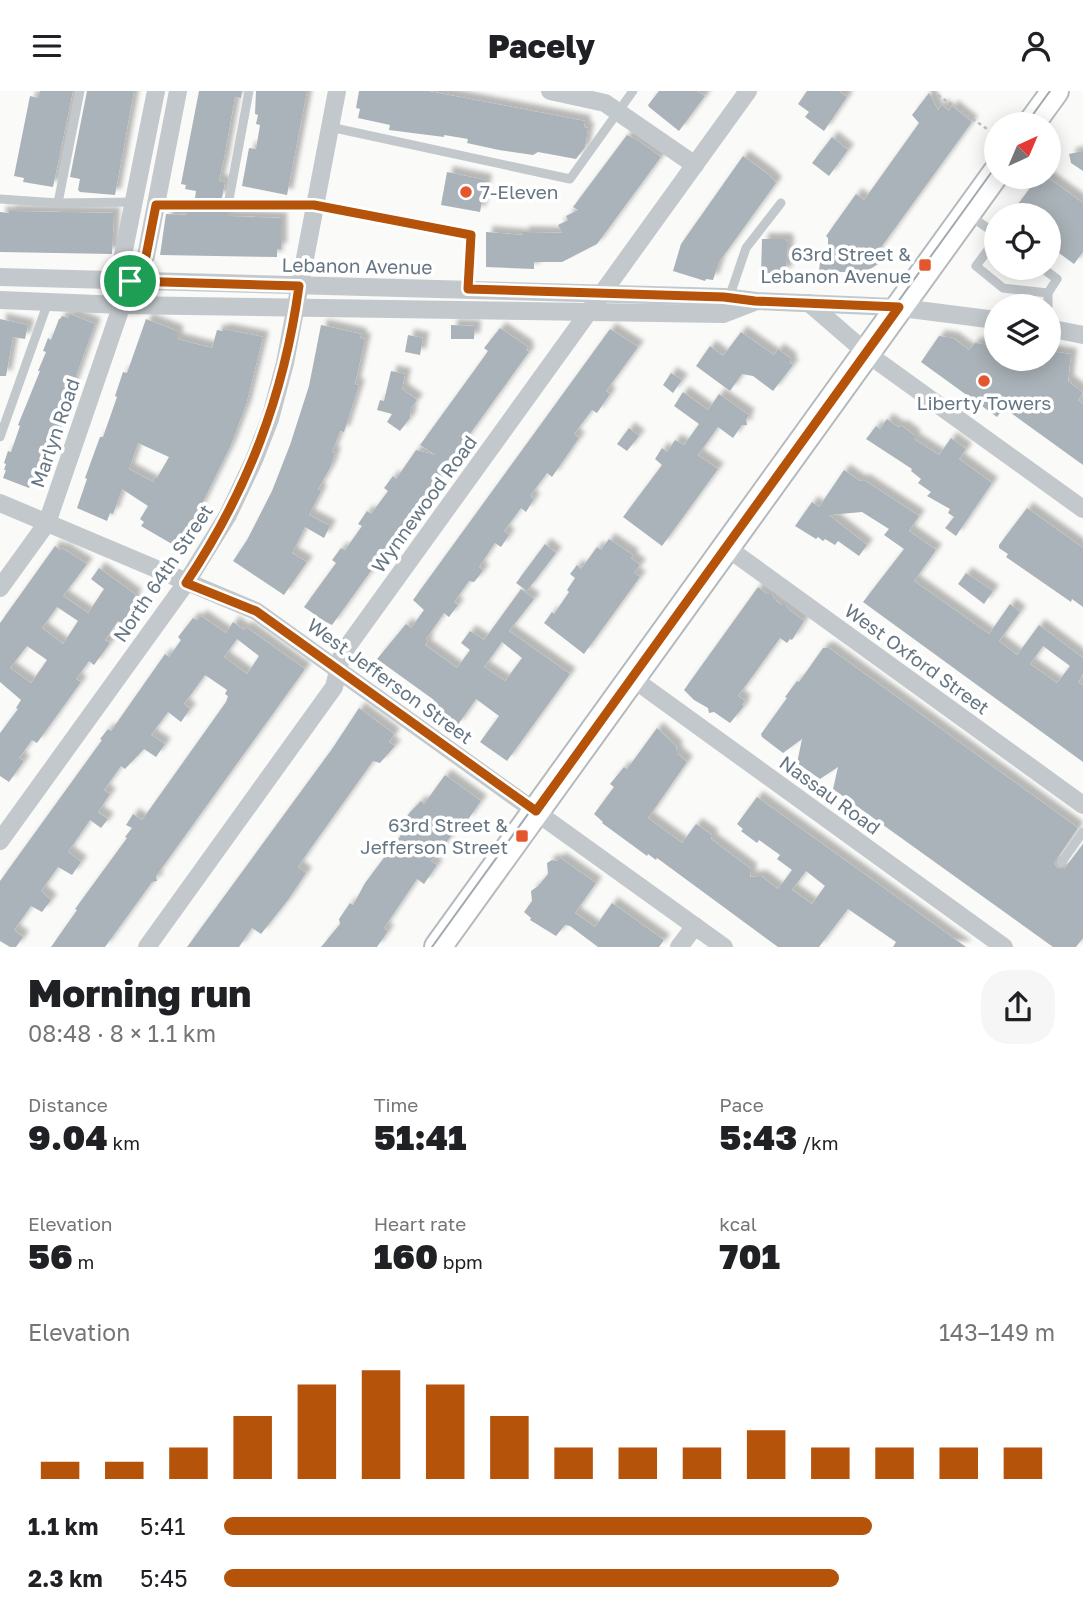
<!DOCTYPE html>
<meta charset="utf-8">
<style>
body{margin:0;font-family:"Golos Text",sans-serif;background:#f6f6f6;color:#202124;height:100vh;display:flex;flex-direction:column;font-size:26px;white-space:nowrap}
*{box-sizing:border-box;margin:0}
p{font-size:23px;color:#757577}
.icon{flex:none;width:38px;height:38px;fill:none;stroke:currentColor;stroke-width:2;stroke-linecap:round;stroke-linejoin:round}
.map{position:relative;height:856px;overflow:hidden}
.details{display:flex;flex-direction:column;background:#fff;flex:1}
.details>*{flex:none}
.needle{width:46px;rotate:44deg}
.fabs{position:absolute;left:984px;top:21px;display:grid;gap:14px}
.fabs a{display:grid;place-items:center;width:77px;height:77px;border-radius:50%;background:#fff;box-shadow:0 4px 18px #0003;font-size:35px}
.pin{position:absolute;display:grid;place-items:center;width:60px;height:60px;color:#fff;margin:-30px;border:4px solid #fff;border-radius:50%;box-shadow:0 2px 7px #0007}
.round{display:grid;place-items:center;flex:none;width:74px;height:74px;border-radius:28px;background:#f6f6f6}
.summary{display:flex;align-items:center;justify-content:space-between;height:119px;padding:0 28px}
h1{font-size:38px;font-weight:800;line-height:52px}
.figures{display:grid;grid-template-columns:repeat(3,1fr);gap:10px;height:119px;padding:7px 28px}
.figures div{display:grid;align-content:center}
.figures b{font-size:35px;font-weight:800}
.figures small{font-size:19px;font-weight:400}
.figures p{font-size:19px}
.chart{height:196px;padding:14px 28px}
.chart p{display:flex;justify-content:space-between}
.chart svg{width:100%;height:126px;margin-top:7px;stroke:#b45309;stroke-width:6}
ul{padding:0 28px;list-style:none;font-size:23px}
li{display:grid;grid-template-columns:112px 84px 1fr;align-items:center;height:52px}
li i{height:18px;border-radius:9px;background:#b45309}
header{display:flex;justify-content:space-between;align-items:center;height:91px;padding:0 28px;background:#fff;font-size:32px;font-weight:800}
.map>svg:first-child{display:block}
.building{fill:#aab3b9;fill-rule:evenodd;filter:url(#shadow)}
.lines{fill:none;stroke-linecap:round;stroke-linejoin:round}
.primary-casing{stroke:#b5babe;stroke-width:30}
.path{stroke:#bbbfc2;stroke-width:2.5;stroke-dasharray:3.5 3.5;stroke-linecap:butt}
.service{stroke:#c3c8cc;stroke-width:9}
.minor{stroke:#c3c8cc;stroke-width:18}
.primary{stroke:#fff;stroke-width:26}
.tram{stroke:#a2aab0;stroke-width:2}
.route-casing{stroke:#fff;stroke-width:14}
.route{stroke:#b45309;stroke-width:9}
.poi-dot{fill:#e4572e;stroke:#fff;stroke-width:2.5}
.labels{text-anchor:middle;stroke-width:7;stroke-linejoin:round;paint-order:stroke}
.poi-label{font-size:19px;fill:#657683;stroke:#fff;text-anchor:end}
.street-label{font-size:19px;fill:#657683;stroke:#fff}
</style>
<header><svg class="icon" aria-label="menu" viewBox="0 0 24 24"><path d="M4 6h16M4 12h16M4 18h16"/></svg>Pacely<svg class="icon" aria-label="person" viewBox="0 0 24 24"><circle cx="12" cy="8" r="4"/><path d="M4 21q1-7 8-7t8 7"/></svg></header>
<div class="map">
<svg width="1083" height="856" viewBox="0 0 1083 856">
<defs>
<filter id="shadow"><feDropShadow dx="6" dy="-6" stdDeviation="2" flood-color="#0004"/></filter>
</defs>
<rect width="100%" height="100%" fill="#fafaf8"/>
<!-- building -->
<g class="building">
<polygon points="40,0 73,0 53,96 23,91 24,87 14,85 30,5 38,7"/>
<polygon points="87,0 134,0 115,104 80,101 78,99 80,88 70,86"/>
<polygon points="199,0 242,0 241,7 235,6 224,67 219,90 225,91 222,107 195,107 196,100 185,98 186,94 181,93"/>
<polygon points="256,0 307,0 287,104 242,95 249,57 256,58 260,34 256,33 258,24 255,23"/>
<polygon points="359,0 428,0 585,30 584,36 588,37 585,56 576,68 538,61 533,64 499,59 467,52 468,48 444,44 444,46 389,39 390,34 358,27 360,18 356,17"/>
<polygon points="659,0 697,0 705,5 679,40 649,16 648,14"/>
<polygon points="807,0 839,0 847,6 824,40 805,26 809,21 798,13"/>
<polygon points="929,2 938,19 942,14 949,20 952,15 972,31 874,166 881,171 872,177 861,181 819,181 820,170 828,170 828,147 826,145 856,103 864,109 919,32 912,24"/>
<polygon points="627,44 636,48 661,66 597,153 562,171 534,171 534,178 486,176 486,141 523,144 523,141 562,142 558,134 568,129 566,125 578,119 573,116"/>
<polygon points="832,46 848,59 829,85 812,72"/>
<polygon points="1083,60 1083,80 1071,72 1069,63"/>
<polygon points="743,65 769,84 776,92 719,171 713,189 706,188 705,190 673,180 681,153"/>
<polygon points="447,81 486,89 480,121 441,114"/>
<polygon points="1038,86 1047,86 1083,112 1083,161 1074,173 1048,154 1048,124 1010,124"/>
<polygon points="9,120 114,122 112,163 0,161 0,121 9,122"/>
<polygon points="187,121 228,121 228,125 281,127 281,158 277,158 277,166 160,164 166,123 187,124"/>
<polygon points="762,148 785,148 788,151 786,182 761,182"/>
<polygon points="70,223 95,233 36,395 31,393 29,397 3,387 6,379 4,379 6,373 4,372 8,360 11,361 20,335 18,334 40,280 38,280 46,261 43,260 48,247 51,249 59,228 60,228 62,225 68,227"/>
<polygon points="0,228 28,234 25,248 13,246 6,285 0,285"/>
<path d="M146,228L177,240V248L212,257L217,239L223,240V238L263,246L246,314L230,356L194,429L177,456L141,435L144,431L140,428L148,415L122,398L113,423L110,422L107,430L77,417L87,388L85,387L100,346H103L117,306L115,305L123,281L127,282ZM138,352L169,366L157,387L155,386L153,391L129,378Z"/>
<polygon points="321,234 361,243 360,247 365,248 355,293 359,294 344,341 340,340 332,361 335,362 330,377 318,398 321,400 309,424 330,435 324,447 305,436 292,462 307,471 284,504 233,470 247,449 272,400 290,354 309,295"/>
<polygon points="451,234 475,235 474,248 451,248"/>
<polygon points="500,237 528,256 526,259 529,261 332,534 324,530 304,516 336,472 332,469 341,457 345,459 362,435 358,433 367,420 371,423 388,400 384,397 393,385 396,388 416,359 436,364 420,354 481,270 488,260 484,257"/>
<path d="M610,238L638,256L606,300L610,303L597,322L592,319L574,343L579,347L552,386L547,382L530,405L534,408L526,421L521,417L504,440L509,444L501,456L495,452L479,476L483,479L479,485L474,491L469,490L454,511L458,514L449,526L444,522L426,548L428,550L425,554L457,577L470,559L461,552L470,540L484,549L521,498L534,508L509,540L570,583L507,670L480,651L499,625L476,608L457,635L430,615L434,609L377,568L406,533L411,537L424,519L413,509ZM502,551L522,567L505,590L484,576Z"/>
<polygon points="741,241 774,264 778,258 791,268 790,272 793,274 773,300 753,285 742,283 730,300 696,275 710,255 723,265"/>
<polygon points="408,244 423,247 420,264 405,261"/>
<polygon points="939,245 953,247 969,259 975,252 996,255 996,268 1048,268 1048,260 1071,263 1068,290 1083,302 1078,309 1083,313 1083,374 1004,317 997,326 921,271"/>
<polygon points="391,280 405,283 402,298 417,309 411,317 410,327 400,340 387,331 392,323 377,319 380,309 384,310"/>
<polygon points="671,282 682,289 673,302 663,294"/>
<polygon points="683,301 708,319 719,303 749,324 746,329 747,334 742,334 733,347 718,336 698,364 718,378 662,455 623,426 662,374 655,368 662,357 667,361 675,349 684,354 699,333 674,315"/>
<polygon points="887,328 898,336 902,335 914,344 914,348 939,364 951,347 966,358 959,368 992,392 956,445 945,437 954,426 948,422 950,418 927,405 931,401 918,392 921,388 911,380 912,378 866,348 876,335 880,338"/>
<polygon points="629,337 639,345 627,360 617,353"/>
<path d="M844,379L860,390L864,389L919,425L909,440L936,459L914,490L989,543L1010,513L1020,521L999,550L1017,564L1039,534L1083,567V583L1078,591L1083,594V671L863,511L904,458L884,444L889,438L862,421L829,424L867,454L859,465L838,450L835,454L825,448L823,450L818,446L816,448L795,435L812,411L819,416ZM1043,555L1070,575L1057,592L1030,573Z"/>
<polygon points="1027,417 1083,457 1083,516 1072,508 1071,511 1006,466 1008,463 999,457 999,454"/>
<polygon points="609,448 633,464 631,467 640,474 634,482 640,486 584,563 544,532 552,521 554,523 569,501 567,499 575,487 570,483 577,474 581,478 597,456 601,459"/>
<polygon points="545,453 556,462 527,500 516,492"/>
<path d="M55,455L60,459L62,457L87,473L63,505L88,522L104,498L91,488L99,477L136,504L133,509L137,513L122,533L118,530L105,549L110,552L94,574L89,570L76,588L81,591L37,652L32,649L19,667L24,670L9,691L0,685V642L18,618L16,617L21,609L0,591V532ZM57,516L78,530L63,553L42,537ZM27,555L47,569L31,592L10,577Z"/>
<polygon points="966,482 993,500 984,513 958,493"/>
<polygon points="758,496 767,503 772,503 774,508 781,514 786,514 788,518 804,530 792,549 790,548 787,552 780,547 757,579 738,605 745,610 742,614 744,615 730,632 714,621 709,622 708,617 694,609 684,599"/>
<path d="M201,525L226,542L233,531L244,539L246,536L305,578L156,785L157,790L152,791L105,856H51L77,819L75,818L127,747L125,746L132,737L126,734L133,723L142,729L226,611L228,605L225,603L227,599L205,584L184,613L190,618L181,631L168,621L151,644L165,653L156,666L144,658L125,678L121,675L104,699L110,703L98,721L108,728L101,737L90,729L68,761L81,771L72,784L58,776L41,800L51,809L42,821L31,815L14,839L23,846L16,856H10L0,850V790L102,649L100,648L108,638L111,640L165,563L169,566L181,549L178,546L193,527L197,529ZM237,548L259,565L247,583L224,566Z"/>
<polygon points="823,557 829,557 1078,737 1054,772 1058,778 1064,778 1083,753 1083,847 1076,856 1053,856 833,698 838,676 820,688 797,672 802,648 783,662 762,646 761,643 787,607 785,606 797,590 799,591"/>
<polygon points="359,617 394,643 389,651 395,655 380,672 373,670 308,761 298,776 306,782 288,809 261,843 252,837 239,856 187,856 332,658"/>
<path d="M657,637L676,655L677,662L687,671L648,727L682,752L696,733L712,744L711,748L751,778L750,786L761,785L778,798L792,779L777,768L780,764L759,749L757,752L741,740L743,738L737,733L757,706L966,856H893L896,851L848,818L819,856H778L657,767L656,769L648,763L647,765L602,732L603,731L594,723L614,696L610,693L624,676L627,678ZM806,780L825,795L812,813L792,799Z"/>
<polygon points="445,684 481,710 467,730 462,727 452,740 453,743 431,770 437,774 424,793 417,788 384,837 388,840 377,856 321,856 340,833 339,828 350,812 353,814 365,792 407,736 403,731 410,721 421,710 424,713"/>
<polygon points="560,767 596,792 575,822 595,836 612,812 664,849 659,856 598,856 570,835 565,834 556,845 530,829 531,827 524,821 532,810 531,800 538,795 548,783 547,772 552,769 557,770"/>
</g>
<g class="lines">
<!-- primary casing -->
<g class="primary-casing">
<g id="primary">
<polyline points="1031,33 1055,0"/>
<polyline points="438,856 996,82"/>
</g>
</g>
<!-- path -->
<polyline class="path" points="932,0 996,44"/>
<!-- service -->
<g class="service">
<polyline points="330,36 570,88 633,0"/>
<polyline points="0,108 58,112 135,111"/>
<polyline points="58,112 80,0"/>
<polyline points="156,114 315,114 471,144 468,198"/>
<polyline points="228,114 249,0"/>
<polyline points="969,124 996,143"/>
<polyline points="996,148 976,175 1003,197 1048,202 1057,188 1042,177"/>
<polyline points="729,207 746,157 781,112"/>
<polyline points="1048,215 1048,202"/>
<polyline points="0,346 48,211"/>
<polyline points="1061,772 1083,741"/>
</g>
<!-- minor -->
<g class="minor">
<polyline points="550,0 605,12 695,74"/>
<polyline points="0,186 724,206 756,210 894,216 996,229"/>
<polyline points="130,190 123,164 156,0"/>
<polyline points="0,209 121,214 723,223 754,211"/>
<polyline points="809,212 869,264 1083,418"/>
<polyline points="1048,237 1083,244"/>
<polyline points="0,412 256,520 724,856"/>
<polyline points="726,456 1083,714"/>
<polyline points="0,497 47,432 130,190 146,165 178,0"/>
<polyline points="632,587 1004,856"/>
<polyline points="0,750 186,492 228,424 254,369 270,328 285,272 337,0"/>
<polyline points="147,856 334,596 342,563 748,0"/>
<polyline points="679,856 695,835"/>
</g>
<!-- primary -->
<use href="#primary" class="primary"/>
<!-- tram -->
<g class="tram">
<polyline points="1026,33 1050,0"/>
<polyline points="432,856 996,75"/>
</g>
</g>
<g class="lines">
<!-- route casing -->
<g class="route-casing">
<path id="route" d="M156,114H314L471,144L468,198L724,206L755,210L899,216L536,720L256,520L186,492C248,399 284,305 299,195L130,190L146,165Z"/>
</g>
<!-- route -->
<use href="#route" class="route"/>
</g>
<!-- markers -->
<g class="poi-dot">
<circle cx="466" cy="101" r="7"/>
<rect x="918" y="167" width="14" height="14" rx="3.5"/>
<circle cx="984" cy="290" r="7"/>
<rect x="515" y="738" width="14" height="14" rx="3.5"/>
</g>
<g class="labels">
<!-- poi labels -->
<g class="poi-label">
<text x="480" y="108" text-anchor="start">7-Eleven</text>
<text x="911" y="170">63rd Street &amp;<tspan x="911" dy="22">Lebanon Avenue</tspan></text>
<text x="984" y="319" text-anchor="middle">Liberty Towers</text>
<text x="508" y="741">63rd Street &amp;<tspan x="508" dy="22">Jefferson Street</tspan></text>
</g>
<!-- street labels -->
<g class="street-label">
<text transform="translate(357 175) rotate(1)" y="7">Lebanon Avenue</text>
<text transform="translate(55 342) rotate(-71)" y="7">Marlyn Road</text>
<text transform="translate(424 413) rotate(-54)" y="7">Wynnewood Road</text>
<text transform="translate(163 482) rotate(-56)" y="7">North 64th Street</text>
<text transform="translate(917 568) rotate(36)" y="7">West Oxford Street</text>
<text transform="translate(390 590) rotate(36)" y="7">West Jefferson Street</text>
<text transform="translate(830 704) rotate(36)" y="7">Nassau Road</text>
</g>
</g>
</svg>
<div class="fabs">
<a><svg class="needle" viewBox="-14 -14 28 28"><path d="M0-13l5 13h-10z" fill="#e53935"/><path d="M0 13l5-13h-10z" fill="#757577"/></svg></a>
<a><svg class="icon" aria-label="locate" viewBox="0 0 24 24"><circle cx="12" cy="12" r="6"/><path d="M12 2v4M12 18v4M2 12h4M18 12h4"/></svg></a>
<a><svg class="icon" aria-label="layers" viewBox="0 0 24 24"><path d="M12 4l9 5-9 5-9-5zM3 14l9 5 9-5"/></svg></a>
</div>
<div class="pin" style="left:130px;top:190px;background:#1e9e55"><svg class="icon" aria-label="arrive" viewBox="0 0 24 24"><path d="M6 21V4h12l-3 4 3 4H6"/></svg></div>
</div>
<section class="details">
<div class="summary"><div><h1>Morning run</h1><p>08:48 · 8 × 1.1 km</p></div><a class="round"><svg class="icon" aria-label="share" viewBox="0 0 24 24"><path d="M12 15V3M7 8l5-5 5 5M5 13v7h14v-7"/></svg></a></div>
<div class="figures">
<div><p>Distance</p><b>9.04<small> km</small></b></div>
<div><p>Time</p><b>51:41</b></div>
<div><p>Pace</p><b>5:43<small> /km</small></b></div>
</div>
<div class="figures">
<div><p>Elevation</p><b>56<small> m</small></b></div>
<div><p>Heart rate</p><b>160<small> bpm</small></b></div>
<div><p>kcal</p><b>701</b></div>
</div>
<div class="chart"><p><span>Elevation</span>143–149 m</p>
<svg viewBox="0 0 160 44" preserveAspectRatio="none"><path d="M5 44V38M15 44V38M25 44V33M35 44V22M45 44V11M55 44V6M65 44V11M75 44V22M85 44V33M95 44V33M105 44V33M115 44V27M125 44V33M135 44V33M145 44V33M155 44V33"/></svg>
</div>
<ul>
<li><b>1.1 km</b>5:41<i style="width:78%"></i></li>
<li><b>2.3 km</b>5:45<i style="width:74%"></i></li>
</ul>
</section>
